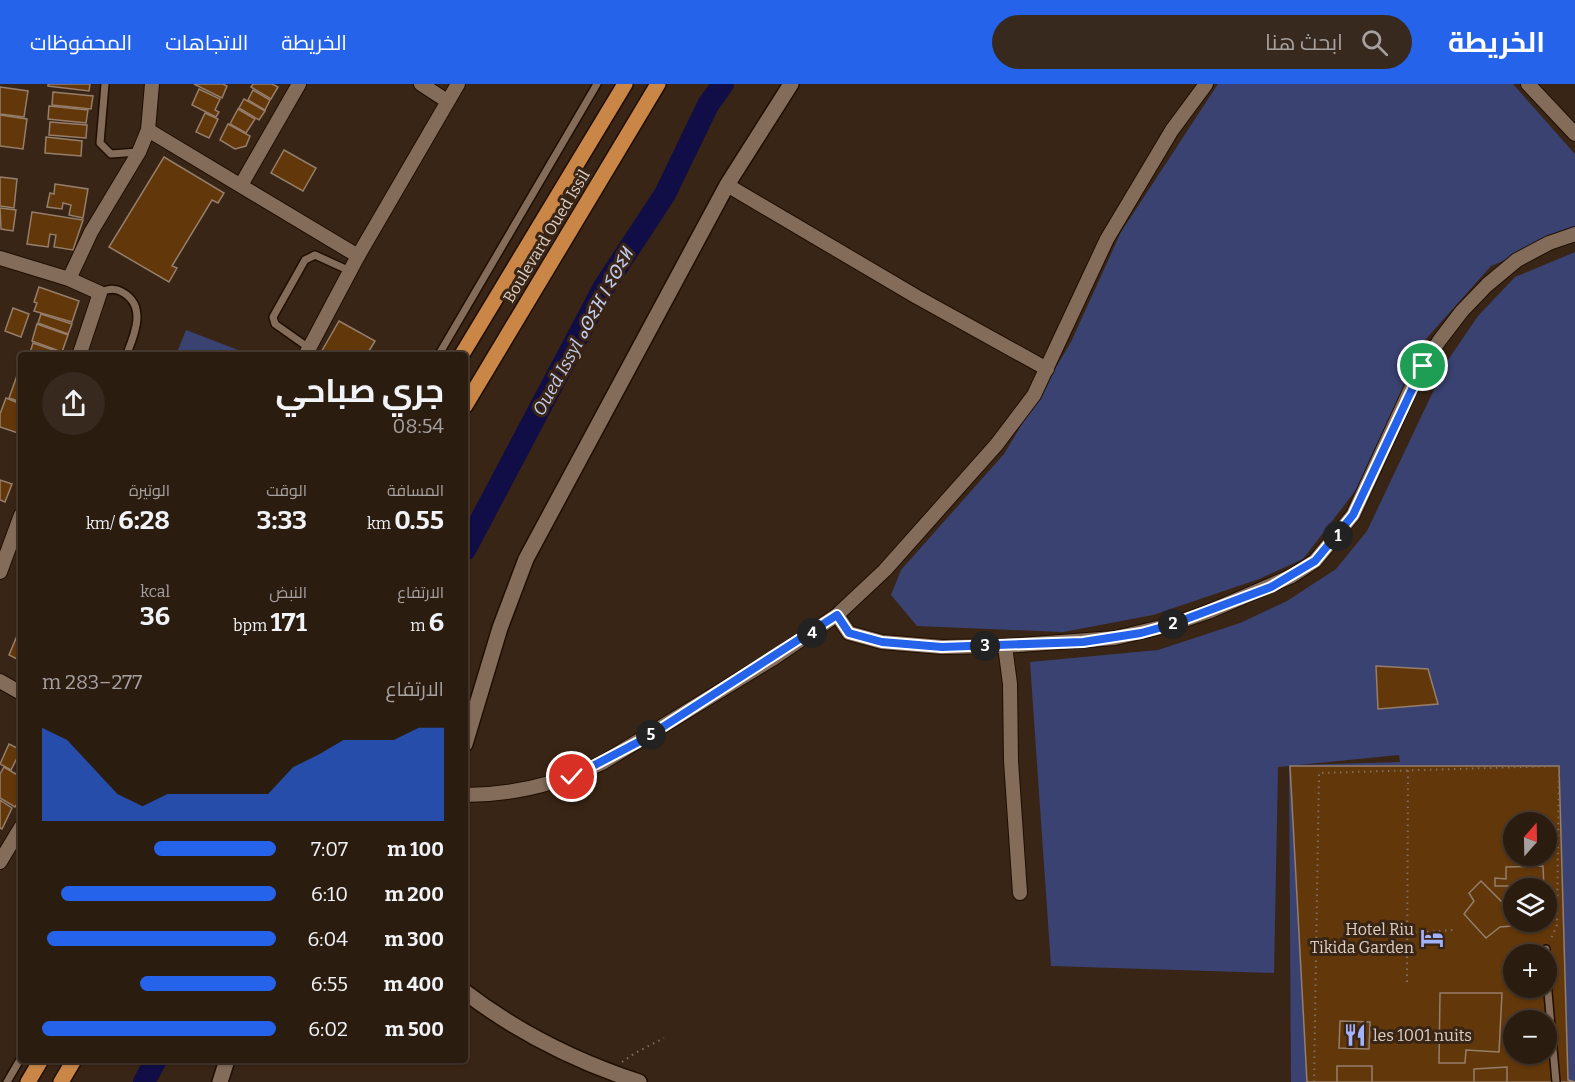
<!DOCTYPE html>
<html lang="ar">
<meta charset="utf-8">
<style>
body{margin:0;font-family:Bitter,Cairo,"Noto Sans Tifinagh",serif;background:#37291e;color:#f1f3f6;direction:rtl;height:100vh;display:flex;flex-direction:column;font-size:22px;white-space:nowrap}
*{box-sizing:border-box;margin:0}
p{font-size:20px;color:#a6a19f}
.icon{flex:none;width:33px;height:33px;fill:none;stroke:currentColor;stroke-width:2;stroke-linecap:round;stroke-linejoin:round}
.map{position:relative;flex:1;overflow:hidden;direction:ltr}
.sheet{position:absolute;left:18px;top:268px;width:450px;height:711px;display:flex;flex-direction:column;background:#2b1c10;border-radius:6px;box-shadow:0 2px 4px #0004,0 0 0 2px #473a30;direction:rtl}
.sheet>*{flex:none}
.needle{width:39px;rotate:20deg}
.fabs{position:absolute;left:1503px;top:728px;display:grid;gap:12px}
.fabs a{display:grid;place-items:center;width:54px;height:54px;border-radius:50%;background:#2b1c10;box-shadow:0 2px 4px #0004,0 0 0 2px #473a30;font-size:30px}
.pin{position:absolute;display:grid;place-items:center;width:51px;height:51px;color:#fff;margin:-26px;border:3px solid #fff;border-radius:50%;box-shadow:0 2px 6px #0007}
.km{position:absolute;width:30px;height:30px;margin:-15px;border-radius:50%;background:#222;color:#fff;font-size:16px;line-height:30px;text-align:center}
.round{display:grid;place-items:center;flex:none;width:63px;height:63px;border-radius:32px;background:#37291e}
.headline{display:flex;align-items:center;justify-content:space-between;height:102px;padding:0 24px}
h1{font-size:33px;font-weight:700;line-height:45px}
.stats{display:grid;grid-template-columns:repeat(3,1fr);gap:9px;height:102px;padding:6px 24px}
.stats div{display:grid;align-content:center}
.stats b{font-size:26px;font-weight:700}
.stats small{font-size:16px;font-weight:400}
.stats p{font-size:16px}
.chart{height:168px;padding:12px 24px}
.chart p{display:flex;justify-content:space-between}
.chart svg{width:100%;height:108px;margin-top:6px;fill:#2563eb;opacity:.7}
ul{padding:0 24px;list-style:none;font-size:20px}
li{display:grid;grid-template-columns:96px 72px 1fr;align-items:center;height:45px}
li i{height:15px;border-radius:8px;background:#2563eb}
header{display:flex;align-items:center;gap:36px;box-sizing:border-box;height:84px;padding:0 30px;background:#2563eb;color:#fff}
header strong{font-size:28px}
nav{display:flex;gap:33px;margin-inline-start:auto;font-size:21px}
.search{width:420px;height:54px;background:#37291e;display:flex;align-items:center;gap:15px;box-sizing:border-box;padding:0 21px;border-radius:33px;color:#a6a19f;font-size:22px}
.map>svg:first-child{display:block}
.green{fill:#3a4272;fill-rule:evenodd}
.lines{fill:none;stroke-linecap:round;stroke-linejoin:round}
.river{stroke:#100d47;stroke-width:22}
.building{fill:#623709;stroke:#957e6b;stroke-width:1.5;fill-rule:evenodd}
.service-casing{stroke:#1f0e01;stroke-width:10}
.minor-casing{stroke:#1f0e01;stroke-width:16}
.tertiary-casing{stroke:#1f0e01;stroke-width:18}
.primary-casing{stroke:#1f0e01;stroke-width:18}
.path{stroke:#806f62;stroke-width:2;stroke-dasharray:1.5 4.5;stroke-linecap:butt}
.service{stroke:#836c5a;stroke-width:7}
.minor{stroke:#836c5a;stroke-width:14}
.tertiary{stroke:#836c5a;stroke-width:15}
.primary{stroke:#c98647;stroke-width:15}
.route-casing{stroke:#fff;stroke-width:12}
.route{stroke:#2563eb;stroke-width:8}
.labels{text-anchor:middle;stroke-width:6;stroke-linejoin:round;paint-order:stroke}
.street-label{font-size:16px;fill:#ddd0c6;stroke:#392515}
.poi-label{font-size:16px;fill:#ddd0c6;stroke:#392515;text-anchor:end}
.water-label{font-size:18px;font-style:italic;fill:#c4cdf2;stroke:#392515}
</style>
<header>
<strong>الخريطة</strong>
<div class="search"><svg class="icon" aria-label="search" viewBox="0 0 24 24"><circle cx="10" cy="10" r="6"/><path d="M15 15l6 6"/></svg>ابحث هنا</div>
<nav><a>الخريطة</a><a>الاتجاهات</a><a>المحفوظات</a></nav>
</header>
<div class="map">
<svg width="1575" height="998" viewBox="0 0 1575 998">
<rect width="100%" height="100%" fill="#392515"/>
<!-- green -->
<g class="green">
<polygon points="1218,0 1513,0 1575,70 1575,146 1491,182 1425,256 1359,402 1303,475 1259,495 1153,531 1063,548 917,542 891,511 901,486 1004,370 1071,258 1121,148"/>
<path d="M1575,168V998H1291L1289,682L1278,683L1274,889L1051,882L1030,578L1158,566L1240,539L1287,517L1336,485L1367,447L1448,276L1478,232L1515,193ZM1399,671L1400,678L1298,681ZM1514,738H1546V771H1514ZM1514,804H1546V837H1514ZM1514,870H1546V903H1514ZM1514,936H1546V969H1514Z"/>
<polygon points="186,246 251,271 176,271"/>
</g>
<g class="lines">
<!-- river -->
<g class="river">
<polyline points="465,466 604,203 665,110 708,21 723,0"/>
<polyline points="144,998 156,976"/>
</g>
</g>
<!-- building -->
<g class="building">
<polygon points="48,0 90,0 89,7 48,2"/>
<polygon points="194,0 223,0 227,2 222,14"/>
<polygon points="253,0 272,0 278,3 271,15 251,3"/>
<polygon points="0,3 28,7 24,33 0,30"/>
<polygon points="199,5 220,15 215,26 219,28 216,33 192,21"/>
<polygon points="253,6 270,16 265,26 248,16"/>
<polygon points="53,8 93,12 91,25 52,21"/>
<polygon points="244,15 265,27 259,36 239,24"/>
<polygon points="49,22 88,26 86,39 48,35"/>
<polygon points="238,25 255,35 246,49 230,40"/>
<polygon points="205,29 218,35 209,54 196,48"/>
<polygon points="0,31 27,35 23,65 0,62"/>
<polygon points="50,38 87,41 86,54 49,51"/>
<polygon points="228,40 250,52 246,62 235,65 220,56"/>
<polygon points="46,53 82,57 81,72 45,69"/>
<polygon points="284,66 316,84 303,107 271,89"/>
<polygon points="164,73 224,109 218,119 212,116 172,182 177,184 169,198 109,163"/>
<polygon points="0,93 17,95 14,124 0,122"/>
<polygon points="55,100 88,105 83,134 69,131 71,121 63,119 62,125 47,123 50,109 54,110"/>
<polygon points="0,124 16,126 13,147 1,145"/>
<polygon points="32,128 83,136 73,166 54,163 56,151 50,150 48,163 27,160"/>
<polygon points="39,203 79,217 72,238 34,227 37,219 34,218"/>
<polygon points="13,224 29,230 21,253 5,247"/>
<polygon points="41,230 72,240 68,250 38,239"/>
<polygon points="339,237 375,257 366,272 319,272"/>
<polygon points="37,240 68,251 62,268 32,257"/>
<polygon points="33,259 62,269 61,272 29,272"/>
<polygon points="19,286 21,287 21,318 9,314"/>
<polygon points="6,314 21,320 21,350 0,343 0,330"/>
<polygon points="0,396 12,400 5,418 0,416"/>
<polygon points="19,547 21,548 21,577 9,571"/>
<polygon points="1376,582 1428,585 1438,620 1378,625"/>
<polygon points="9,660 21,666 11,686 0,680"/>
<path d="M1290,682H1559L1568,996L1575,998H1307ZM1514,738H1546V771H1514ZM1514,804H1546V837H1514ZM1514,870H1546V903H1514ZM1514,936H1546V969H1514Z"/>
<polygon points="4,683 21,693 21,714 15,723 0,714 0,690"/>
<polygon points="0,716 12,724 2,745 0,744"/>
<polygon points="1543,782 1544,804 1514,804 1514,809 1513,802 1495,802 1495,794 1506,795 1506,783"/>
<polygon points="1481,797 1505,821 1514,816 1514,837 1545,837 1545,839 1500,843 1486,854 1464,830 1474,817 1469,809"/>
<polygon points="1440,909 1502,909 1499,968 1466,966 1465,979 1439,979"/>
<polygon points="1340,937 1370,938 1369,965 1339,964"/>
<rect x="1337" y="982" width="35" height="16"/>
<polygon points="1507,983 1507,998 1474,998 1474,985"/>
</g>
<g class="lines">
<!-- service casing -->
<g class="service-casing">
<g id="service">
<polyline points="105,0 100,59 111,70 138,68"/>
<path d="M100,209C107,205 115,204 122,208C148,222 134,252 126,272"/>
<polyline points="309,264 275,240 273,233 305,176 315,171 350,187"/>
<polyline points="438,272 597,0"/>
<polyline points="1546,865 1546,870"/>
<polyline points="1546,886 1556,998"/>
<polyline points="7,998 21,974"/>
</g>
</g>
<!-- minor casing -->
<g class="minor-casing">
<g id="minor">
<polyline points="421,0 447,17"/>
<polyline points="1528,0 1575,50"/>
<polyline points="148,46 358,172"/>
<polyline points="241,101 299,0"/>
<polyline points="727,101 917,213 1047,285"/>
<polyline points="0,174 69,195 100,209 79,272"/>
<polyline points="69,195 91,148 139,68 148,46 152,0"/>
<polyline points="305,272 358,172 458,0"/>
<polyline points="0,488 21,431"/>
<polyline points="837,531 849,549 882,558 942,563 1005,562 1115,554 1170,541 1208,528 1292,492 1315,477 1353,431 1413,300 1439,257 1462,227 1487,201 1517,176 1549,159 1575,150"/>
<polyline points="1005,562 1010,600 1011,677 1020,809"/>
<polyline points="0,597 21,609"/>
<path d="M465,711C514,711 558,700 602,679L774,574L837,531L885,486L997,360L1034,311L1107,155L1172,46L1206,0"/>
<polyline points="0,778 21,743"/>
</g>
</g>
<!-- tertiary casing -->
<g class="tertiary-casing">
<g id="tertiary">
<polyline points="465,660 500,544 526,475 727,101 791,0"/>
<path d="M465,908C516,947 578,978 639,998"/>
<polyline points="220,998 227,976"/>
</g>
</g>
<!-- primary casing -->
<g class="primary-casing">
<g id="primary">
<polyline points="461,272 625,0"/>
<polyline points="465,322 658,0"/>
<polyline points="28,998 41,976"/>
<polyline points="61,998 74,976"/>
</g>
</g>
<!-- path -->
<g class="path">
<polyline points="1409,849 1453,846"/>
<polyline points="1407,898 1408,686"/>
<polyline points="622,978 635,969 664,954"/>
<polyline points="1314,998 1319,689 1559,682 1557,841 1550,857"/>
</g>
<!-- service -->
<use href="#service" class="service"/>
<!-- minor -->
<use href="#minor" class="minor"/>
<!-- tertiary -->
<use href="#tertiary" class="tertiary"/>
<!-- primary -->
<use href="#primary" class="primary"/>
</g>
<g class="lines">
<!-- route casing -->
<g class="route-casing">
<polyline id="route" points="572,693 644,655 837,531 849,549 882,558 942,563 1083,558 1141,549 1170,541 1271,503 1315,477 1353,431 1423,282"/>
</g>
<!-- route -->
<use href="#route" class="route"/>
</g>
<!-- icons -->
<defs>
<g id="hotel-bare" transform="scale(1.8)"><path d="M-6-4.5h1.5V1H6V5H4.5V3h-9V5H-6ZM-4 0a1.8 1.8 0 1 1 3.6 0ZM.5 0V-2.5h3Q6-2.5 6 0Z" fill="#a3b2fd" stroke="#392515" stroke-width="2.5" paint-order="stroke"/></g>
<g id="restaurant-bare" transform="scale(1.8)"><path d="M-5-6h1v4h1v-4h1v4h1v-4h1v5L-1.5 .5V6h-2V.5L-5-1ZM5-6V6H3V1.5H1.5Q1.5-4 5-6Z" fill="#a3b2fd" stroke="#392515" stroke-width="2.5" paint-order="stroke"/></g>
</defs>
<g fill-rule="evenodd">
<use href="#hotel-bare" x="1432" y="854"/>
<use href="#restaurant-bare" x="1355" y="951"/>
</g>
<g class="labels">
<!-- street labels -->
<g class="street-label">
<text transform="translate(546 152) rotate(-59)" y="6">Boulevard Oued Issil</text>
</g>
<!-- poi labels -->
<g class="poi-label">
<text x="1414" y="851">Hotel Riu<tspan x="1414" dy="18">Tikida Garden</tspan></text>
<text x="1373" y="957" text-anchor="start">les 1001 nuits</text>
</g>
<!-- water labels -->
<g class="water-label">
<text transform="translate(583 248) rotate(-61)" y="6">Oued Issyl ⴰⵙⵉⴼ ⵏ ⵉⵙⵉⵍ</text>
</g>
</g>
</svg>
<div class="fabs">
<a><svg class="needle" viewBox="-14 -14 28 28"><path d="M0-13l5 13h-10z" fill="#e53935"/><path d="M0 13l5-13h-10z" fill="#a6a19f"/></svg></a>
<a><svg class="icon" aria-label="layers" viewBox="0 0 24 24"><path d="M12 4l9 5-9 5-9-5zM3 14l9 5 9-5"/></svg></a>
<a>+</a>
<a>−</a>
</div>
<div class="pin" style="left:1423px;top:282px;background:#1e9e55"><svg class="icon" aria-label="arrive" viewBox="0 0 24 24"><path d="M6 21V4h12l-3 4 3 4H6"/></svg></div>
<div class="pin" style="left:572px;top:693px;background:#d93025"><svg class="icon" aria-label="check" viewBox="0 0 24 24"><path d="M5 12l5 5 9-10"/></svg></div>
<b class="km" style="left:1338px;top:452px">1</b>
<b class="km" style="left:1173px;top:540px">2</b>
<b class="km" style="left:985px;top:562px">3</b>
<b class="km" style="left:812px;top:549px">4</b>
<b class="km" style="left:651px;top:651px">5</b>
<section class="sheet">
<div class="headline"><div><h1>جري صباحي</h1><p>08:54</p></div><a class="round"><svg class="icon" aria-label="share" viewBox="0 0 24 24"><path d="M12 15V3M7 8l5-5 5 5M5 13v7h14v-7"/></svg></a></div>
<div class="stats">
<div><p>المسافة</p><b>0.55<small> km</small></b></div>
<div><p>الوقت</p><b>3:33</b></div>
<div><p>الوتيرة</p><b>6:28<small> /km</small></b></div>
</div>
<div class="stats">
<div><p>الارتفاع</p><b>6<small> m</small></b></div>
<div><p>النبض</p><b>171<small> bpm</small></b></div>
<div><p>kcal</p><b>36</b></div>
</div>
<div class="chart"><p><span>الارتفاع</span>277–283 m</p>
<svg viewBox="0 0 160 44" preserveAspectRatio="none"><path d="M0 44V6L10 11L20 22L30 33L40 38L50 33L60 33L70 33L80 33L90 33L100 22L110 17L120 11L130 11L140 11L150 6L160 6V44z"/></svg>
</div>
<ul>
<li><b>100 m</b>7:07<i style="width:52%"></i></li>
<li><b>200 m</b>6:10<i style="width:92%"></i></li>
<li><b>300 m</b>6:04<i style="width:98%"></i></li>
<li><b>400 m</b>6:55<i style="width:58%"></i></li>
<li><b>500 m</b>6:02<i style="width:100%"></i></li>
</ul>
</section>
</div>
